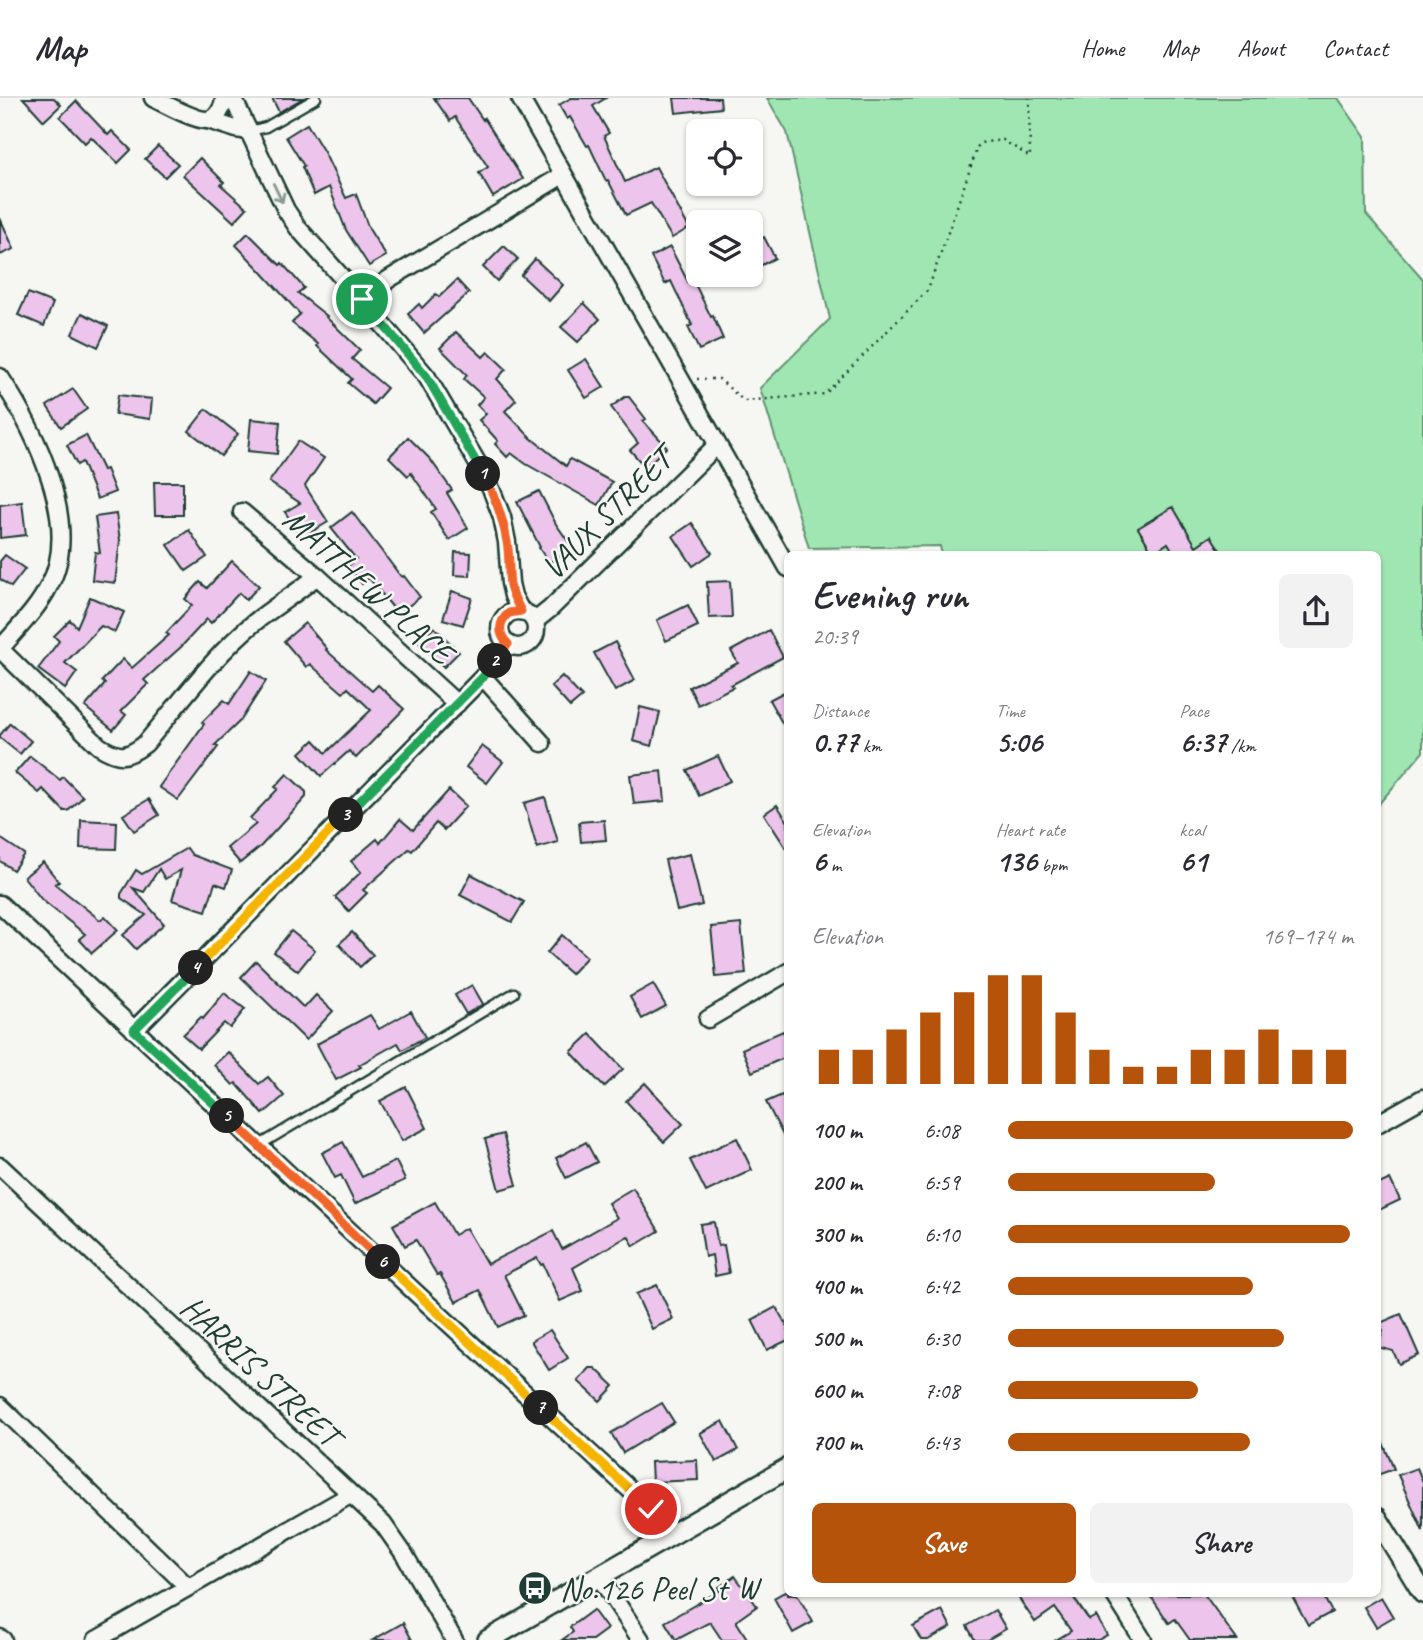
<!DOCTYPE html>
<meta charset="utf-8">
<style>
body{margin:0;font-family:Caveat,sans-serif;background:#f2f2f3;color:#2b2b33;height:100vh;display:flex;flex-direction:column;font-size:26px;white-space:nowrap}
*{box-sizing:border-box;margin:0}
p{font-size:23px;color:#7c7c81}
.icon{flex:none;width:38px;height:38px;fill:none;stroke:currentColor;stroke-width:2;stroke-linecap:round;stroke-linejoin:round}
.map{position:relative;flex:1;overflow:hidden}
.side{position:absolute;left:784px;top:453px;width:597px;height:1046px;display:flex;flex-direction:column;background:#fff;border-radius:10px;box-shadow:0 2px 5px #0004}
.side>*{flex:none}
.controls{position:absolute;left:686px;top:21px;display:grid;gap:14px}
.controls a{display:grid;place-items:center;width:77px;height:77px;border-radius:10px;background:#fff;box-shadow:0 2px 5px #0004;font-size:35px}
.pin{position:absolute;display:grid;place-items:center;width:60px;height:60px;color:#fff;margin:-30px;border:4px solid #fff;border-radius:50%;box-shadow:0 2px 7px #0007}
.km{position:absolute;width:35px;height:35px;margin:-18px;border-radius:50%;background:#222;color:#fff;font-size:19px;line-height:35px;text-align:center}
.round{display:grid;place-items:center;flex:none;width:74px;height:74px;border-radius:10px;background:#f2f2f3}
.overview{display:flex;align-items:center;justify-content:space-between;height:119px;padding:0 28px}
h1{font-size:38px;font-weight:600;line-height:52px}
.stats{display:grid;grid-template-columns:repeat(3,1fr);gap:10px;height:119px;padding:7px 28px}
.stats div{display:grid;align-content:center}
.stats b{font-size:30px;font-weight:600}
.stats small{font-size:19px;font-weight:400}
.stats p{font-size:19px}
.chart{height:196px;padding:14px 28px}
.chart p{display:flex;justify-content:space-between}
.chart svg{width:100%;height:126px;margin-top:7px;stroke:#b45309;stroke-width:6}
.action{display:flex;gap:14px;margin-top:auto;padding:14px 28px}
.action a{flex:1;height:80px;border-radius:10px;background:#b45309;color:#fff;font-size:28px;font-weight:600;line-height:80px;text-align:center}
.action a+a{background:#f2f2f3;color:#2b2b33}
ul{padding:0 28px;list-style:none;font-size:23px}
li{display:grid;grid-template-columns:112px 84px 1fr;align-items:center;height:52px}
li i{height:18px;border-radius:9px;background:#b45309}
header{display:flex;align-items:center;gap:42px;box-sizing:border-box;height:98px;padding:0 35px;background:#fff;border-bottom:2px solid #e1e1e2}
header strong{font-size:33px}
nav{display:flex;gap:38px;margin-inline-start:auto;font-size:24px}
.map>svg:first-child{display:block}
.green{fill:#a0e6b2;stroke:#609273;stroke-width:2}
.building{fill:#edc4eb;stroke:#1f3d34;stroke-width:2}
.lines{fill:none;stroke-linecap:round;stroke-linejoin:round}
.service-casing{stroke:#1f3d34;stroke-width:13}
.minor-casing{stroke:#1f3d34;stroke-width:21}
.tertiary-casing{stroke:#1f3d34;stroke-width:24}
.path{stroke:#1f3d34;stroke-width:2.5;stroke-dasharray:2 5;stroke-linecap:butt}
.service{stroke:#f6f6f2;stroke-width:8}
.minor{stroke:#f6f6f2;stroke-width:16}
.tertiary{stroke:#f6f6f2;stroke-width:19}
.oneway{stroke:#8a9a93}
.split-1-casing{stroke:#fff;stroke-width:14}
.split-2-casing{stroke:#fff;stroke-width:14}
.split-3-casing{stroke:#fff;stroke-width:14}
.split-4-casing{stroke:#fff;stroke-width:14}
.split-5-casing{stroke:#fff;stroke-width:14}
.split-6-casing{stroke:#fff;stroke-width:14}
.split-7-casing{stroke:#fff;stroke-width:14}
.split-8-casing{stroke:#fff;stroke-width:14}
.split-1{stroke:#22a559;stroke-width:9}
.split-2{stroke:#f0652b;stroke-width:9}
.split-3{stroke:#22a559;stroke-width:9}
.split-4{stroke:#f5b400;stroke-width:9}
.split-5{stroke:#22a559;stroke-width:9}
.split-6{stroke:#f0652b;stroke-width:9}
.split-7{stroke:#f5b400;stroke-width:9}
.split-8{stroke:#f5b400;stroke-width:9}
.labels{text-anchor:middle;stroke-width:5;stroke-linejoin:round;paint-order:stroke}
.street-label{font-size:33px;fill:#1f3d34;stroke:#f6f6f2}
.poi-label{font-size:33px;fill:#1f3d34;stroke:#f6f6f2;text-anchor:start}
</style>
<header>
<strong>Map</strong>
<nav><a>Home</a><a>Map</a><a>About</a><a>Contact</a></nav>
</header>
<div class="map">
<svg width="1423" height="1542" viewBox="0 0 1423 1542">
<rect width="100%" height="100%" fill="#f6f6f2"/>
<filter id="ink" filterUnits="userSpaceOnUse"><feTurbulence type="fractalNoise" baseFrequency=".0143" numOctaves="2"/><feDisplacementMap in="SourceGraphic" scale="14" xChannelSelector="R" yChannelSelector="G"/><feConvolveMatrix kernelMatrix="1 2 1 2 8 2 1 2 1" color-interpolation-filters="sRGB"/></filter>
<g filter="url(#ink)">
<!-- green -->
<polygon class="green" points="767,0 1338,0 1365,39 1366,116 1423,181 1423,654 1377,708 1377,457 942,457 940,448 809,450 760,290 830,221 787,34"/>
<!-- building -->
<g class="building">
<polygon points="23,0 54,0 61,7 44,23"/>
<polygon points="272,0 303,0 279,14"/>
<polygon points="434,0 468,0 483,22 484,20 523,81 493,99 479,75 488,69 455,19 450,23"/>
<polygon points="571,0 606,0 593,8 609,35 604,38 625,84 656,69 689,130 672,140 651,105 626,117 608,82 606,83 589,47 587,48 570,19 567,21 559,7"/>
<polygon points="674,0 720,0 721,10 676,15"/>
<polygon points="76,3 108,37 112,33 131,52 118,65 91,39 85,45 60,19"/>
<polygon points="307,26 324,54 346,100 356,96 369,131 386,158 369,168 346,132 329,89 314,97 302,69 304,68 286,39"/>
<polygon points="158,48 178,66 165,79 145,61"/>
<polygon points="200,60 224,84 221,87 247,110 234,124 183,77"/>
<polygon points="0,120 14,151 0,157"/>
<polygon points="248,135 280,167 282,165 304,190 298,195 327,218 326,219 360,252 352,261 387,290 373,306 348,285 352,281 317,248 318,246 292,225 300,216 259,171 236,147"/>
<polygon points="764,139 775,160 754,171 751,164 751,145"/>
<polygon points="504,148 518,161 497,183 483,169"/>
<polygon points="670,149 688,184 693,182 711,219 713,218 723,241 699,252 688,229 692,227 671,183 665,186 651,159"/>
<polygon points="535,161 563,187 549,203 521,177"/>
<polygon points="457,182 469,195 424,235 408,216 419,206 422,210 436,196 439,199"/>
<polygon points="28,195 53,205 44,228 18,217"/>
<polygon points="584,205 600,221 578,244 561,229"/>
<polygon points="82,215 108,228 98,249 72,236"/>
<polygon points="456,234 483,259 488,254 506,271 497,281 516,302 505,313 531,340 566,368 570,361 612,384 599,407 526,366 511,355 507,359 495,346 498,343 479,322 486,316 477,307 484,299 464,281 467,277 440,250"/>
<polygon points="586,261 604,289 586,300 568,272"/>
<polygon points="73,291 87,311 61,329 47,308"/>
<polygon points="118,297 152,301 150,321 115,316"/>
<polygon points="625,299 629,299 646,321 643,323 667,349 645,369 630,352 638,345 611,309"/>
<polygon points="206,311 238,336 221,358 189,333"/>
<polygon points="251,321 280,324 277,356 248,353"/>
<polygon points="86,337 103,372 106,371 115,394 97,401 82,364 77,367 67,347"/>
<polygon points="408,339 430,361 452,392 447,395 468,430 449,442 431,414 436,411 411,375 408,378 389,359"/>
<polygon points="298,343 324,360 305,388 328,424 302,440 285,414 300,405 269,384"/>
<polygon points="154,384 183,384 183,417 155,417"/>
<polygon points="539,393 556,426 572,449 549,465 539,450 540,449 517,404"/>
<polygon points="22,404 26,437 0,440 0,407"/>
<polygon points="1173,409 1196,448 1211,438 1223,457 1175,457 1168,445 1153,455 1138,430"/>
<polygon points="352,414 399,476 403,479 404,478 420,499 398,516 369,480 362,486 348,468 356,461 331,430"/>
<polygon points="116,416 120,442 115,485 92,482 95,454 100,455 95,419"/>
<polygon points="692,425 712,455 693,468 673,438"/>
<polygon points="189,432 207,459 186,473 168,447"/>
<polygon points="455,454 471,455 470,478 454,477"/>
<polygon points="5,457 25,471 11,489 0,481 0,463"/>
<polygon points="232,463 259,488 246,502 239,495 211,525 207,521 181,549 144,582 148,586 121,613 126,617 113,632 85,609 105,586 102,583 123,561 132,570 169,537 166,535 192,507 185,501 200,484 207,490"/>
<polygon points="730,483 732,519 709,520 707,484"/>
<polygon points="452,493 472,500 463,527 443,521"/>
<polygon points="90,499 124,514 115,534 101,528 65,565 77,574 65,591 38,571 59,543 54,538 70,522 77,529"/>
<polygon points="688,507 698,528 666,543 657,522"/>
<polygon points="305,525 327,551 326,552 372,593 378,587 404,611 356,660 349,653 321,678 300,655 314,642 326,655 371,612 348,590 343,595 310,566 306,569 284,543"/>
<polygon points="434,529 459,554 444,569 419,545"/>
<polygon points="769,532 783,559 731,587 733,589 698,607 689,589 738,565 731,553"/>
<polygon points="615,544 635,582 615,593 594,555"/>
<polygon points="251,573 266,583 241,622 215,647 218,649 178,702 159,689 204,626 202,624 224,602 229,606"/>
<polygon points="562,578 582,599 570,609 551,588"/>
<polygon points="788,592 788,635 769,602"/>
<polygon points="640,609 660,614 652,648 633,643"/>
<polygon points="10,625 31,643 20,656 0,640 0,637"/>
<polygon points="482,648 503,664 487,685 466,669"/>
<polygon points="30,658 60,682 63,679 83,699 68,713 64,713 43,691 39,695 15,675"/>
<polygon points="718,658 730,683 699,698 687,672"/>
<polygon points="662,673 665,703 634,706 630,677"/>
<polygon points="287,676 306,694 306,699 261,748 240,765 227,750 256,726 250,720 278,691 275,689"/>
<polygon points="449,692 466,708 444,732 436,725 412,753 409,751 363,792 367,795 349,813 335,799 361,774 351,763 377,741 380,745 400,721 413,732"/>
<polygon points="545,699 558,744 537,750 524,705"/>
<polygon points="149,701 159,717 134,733 123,717"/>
<polygon points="777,707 788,724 788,753 764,716"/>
<polygon points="81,722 117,724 116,751 80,750"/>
<polygon points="604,722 606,742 581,744 579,724"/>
<polygon points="0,740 24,756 13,772 0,763"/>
<polygon points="187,750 192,757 232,772 226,789 215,785 206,813 172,802 181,772 165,781 159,771 144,794 133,790 164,826 136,851 123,837 146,817 121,800 121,796 136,772 142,776"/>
<polygon points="690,756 702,807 677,813 665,762"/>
<polygon points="43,764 59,784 55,786 100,822 105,818 118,832 92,855 79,841 85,836 42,802 24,779"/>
<polygon points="471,776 524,804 512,824 460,797"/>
<polygon points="741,826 746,876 716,879 711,829"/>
<polygon points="291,833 315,852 298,873 274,854"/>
<polygon points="352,834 373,857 360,869 339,846"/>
<polygon points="562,837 587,859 571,876 547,855"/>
<polygon points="256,863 304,910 316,897 333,913 306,942 241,879"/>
<polygon points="653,886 666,908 642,921 630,899"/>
<polygon points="472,887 483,906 466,916 455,897"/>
<polygon points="224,895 245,911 230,930 224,925 199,951 183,937 201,919 203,921"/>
<polygon points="411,913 425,939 402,952 398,945 359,967 361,969 336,982 317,946 370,917 379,931"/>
<polygon points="783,933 788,943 788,958 752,974 742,951"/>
<polygon points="590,936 623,971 604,989 571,954"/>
<polygon points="228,954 259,986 268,979 284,998 263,1016 236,985 233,987 214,967"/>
<polygon points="645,985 683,1026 664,1044 626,1003"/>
<polygon points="406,989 427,1030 402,1043 380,1003"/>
<polygon points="782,997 788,1007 788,1047 766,1004"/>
<polygon points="503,1036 517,1087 499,1092 485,1041"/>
<polygon points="737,1040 752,1072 706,1094 690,1062"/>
<polygon points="343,1044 362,1079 396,1063 405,1082 355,1106 341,1077 335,1080 322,1055"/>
<polygon points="586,1044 597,1064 566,1080 556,1060"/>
<polygon points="1390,1081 1400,1102 1377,1113 1377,1087"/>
<polygon points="633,1090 659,1133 634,1148 628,1138 573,1170 583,1193 560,1203 543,1166 541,1167 537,1160 504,1177 524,1217 498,1229 480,1192 456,1204 440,1176 437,1177 416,1142 405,1148 393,1127 435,1104 454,1137 466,1130 487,1166 553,1133 562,1151 617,1120 608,1105"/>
<polygon points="714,1124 718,1148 724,1147 729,1175 715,1178 712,1157 705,1159 700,1126"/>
<polygon points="657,1187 673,1221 652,1231 636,1196"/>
<polygon points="776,1209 788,1230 788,1242 767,1252 752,1222"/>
<polygon points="1401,1216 1419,1257 1399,1266 1393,1253 1378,1249 1383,1233 1380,1225"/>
<polygon points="550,1232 568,1260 549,1272 531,1243"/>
<polygon points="590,1270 595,1270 614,1288 600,1303 578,1283"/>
<polygon points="662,1305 674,1324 623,1355 611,1335"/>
<polygon points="723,1323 738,1352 716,1364 700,1335"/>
<polygon points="1377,1331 1394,1371 1377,1377"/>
<polygon points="697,1362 698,1382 652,1384 651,1364"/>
<polygon points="1417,1370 1423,1384 1423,1433 1398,1377"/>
<polygon points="735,1478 757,1508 736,1523 748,1542 722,1542 710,1524 676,1542 665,1524 719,1493 718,1490"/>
<polygon points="788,1492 788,1496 797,1496 813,1524 793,1535 774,1500"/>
<polygon points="1016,1496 1071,1496 1089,1522 1096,1518 1107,1537 1098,1542 1056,1542 1071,1533 1055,1510 1035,1524"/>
<polygon points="1159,1496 1204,1496 1237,1542 1190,1542 1175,1521 1169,1525 1152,1500"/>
<polygon points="1291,1496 1322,1496 1332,1514 1308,1527"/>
<polygon points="1381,1499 1393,1519 1376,1529 1364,1509"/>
<polygon points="593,1512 607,1531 592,1542 562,1542 573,1534 570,1529"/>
<polygon points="942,1512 951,1529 928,1542 921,1542 913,1528"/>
<polygon points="995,1512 1006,1531 987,1542 975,1542 967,1528"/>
<polygon points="403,1525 412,1542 373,1542"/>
</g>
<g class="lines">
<!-- service casing -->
<g class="service-casing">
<g id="service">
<polyline points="250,33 266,29 316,0"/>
<polyline points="258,1048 514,895"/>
</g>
</g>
<!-- minor casing -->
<g class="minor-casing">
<g id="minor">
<path d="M153,0C165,6 196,23 208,22C218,21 224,8 224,0"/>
<polyline points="233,0 286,112 298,130 361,201 427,279 478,366 492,393 502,419 507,444 510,485 513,498 521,513"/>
<polyline points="520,0 788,470"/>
<polyline points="208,22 236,31 250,33"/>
<polyline points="361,201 389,181 563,77"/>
<path d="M0,279C34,331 83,427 49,488C37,512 17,531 0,551L99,648C119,661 127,660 145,646C179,606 215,556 255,524C275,508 297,495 317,478"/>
<polyline points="242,414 317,478 457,606"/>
<circle cx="518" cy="531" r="18"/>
<polyline points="535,523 550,511 717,347"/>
<polyline points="483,579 542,645"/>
<polyline points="0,806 417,1196 651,1411 667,1429 672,1437"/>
<polyline points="708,921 788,874"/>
<polyline points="134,932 483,579 508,546"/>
<polyline points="1377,1026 1423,1000"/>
<polyline points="0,1068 383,1426 404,1456 454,1542"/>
<polyline points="0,1308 188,1489"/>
<polyline points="599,1478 641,1542"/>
<polyline points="1114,1496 1143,1542"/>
<polyline points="0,1540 3,1542"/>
<polyline points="96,1542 350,1397"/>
</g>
</g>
<!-- tertiary casing -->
<g class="tertiary-casing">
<g id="tertiary">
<polyline points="1377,1420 1423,1495"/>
<polyline points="488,1542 788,1370"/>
</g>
</g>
<!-- path -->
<polyline class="path" points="697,281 719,281 744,303 825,296 928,192 979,45 1003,42 1030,59 1029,0"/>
<!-- service -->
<use href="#service" class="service"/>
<!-- minor -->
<use href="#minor" class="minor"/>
<!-- tertiary -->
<use href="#tertiary" class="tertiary"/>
</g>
<!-- one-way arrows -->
<defs><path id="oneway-shaft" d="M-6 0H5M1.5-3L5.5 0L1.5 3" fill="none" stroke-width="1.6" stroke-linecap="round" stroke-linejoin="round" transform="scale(1.75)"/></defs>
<use class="oneway" href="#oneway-shaft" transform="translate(278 95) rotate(64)"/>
</g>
<g class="lines" filter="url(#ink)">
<!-- split-1 casing -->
<g class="split-1-casing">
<polyline id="split-1" points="362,201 427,279 483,376"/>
</g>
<!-- split-2 casing -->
<g class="split-2-casing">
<path id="split-2" d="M483,376C495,398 503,420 507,444C510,458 508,473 510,487C512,497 517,505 521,513L509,515C498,524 498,536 508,546L495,563"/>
</g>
<!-- split-3 casing -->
<g class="split-3-casing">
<polyline id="split-3" points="346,717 483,579 495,563"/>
</g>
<!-- split-4 casing -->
<g class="split-4-casing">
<polyline id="split-4" points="196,870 346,717"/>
</g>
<!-- split-5 casing -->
<g class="split-5-casing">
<polyline id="split-5" points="196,870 134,932 227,1018"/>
</g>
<!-- split-6 casing -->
<g class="split-6-casing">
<polyline id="split-6" points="227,1018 383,1164"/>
</g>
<!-- split-7 casing -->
<g class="split-7-casing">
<polyline id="split-7" points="383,1164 541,1310"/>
</g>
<!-- split-8 casing -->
<g class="split-8-casing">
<polyline id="split-8" points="541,1310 651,1411"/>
</g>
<!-- split-1 -->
<use href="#split-1" class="split-1"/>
<!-- split-2 -->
<use href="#split-2" class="split-2"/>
<!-- split-3 -->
<use href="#split-3" class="split-3"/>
<!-- split-4 -->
<use href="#split-4" class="split-4"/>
<!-- split-5 -->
<use href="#split-5" class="split-5"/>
<!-- split-6 -->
<use href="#split-6" class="split-6"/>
<!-- split-7 -->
<use href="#split-7" class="split-7"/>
<!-- split-8 -->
<use href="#split-8" class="split-8"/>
</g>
<!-- icons -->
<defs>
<g id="bus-disc" transform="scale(1.75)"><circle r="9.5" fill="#1f3d34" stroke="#f6f6f2"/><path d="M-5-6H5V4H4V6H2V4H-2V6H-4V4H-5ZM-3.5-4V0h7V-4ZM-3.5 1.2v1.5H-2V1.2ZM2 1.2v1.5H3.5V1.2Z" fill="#fff"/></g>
</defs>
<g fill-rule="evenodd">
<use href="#bus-disc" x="535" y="1490"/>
</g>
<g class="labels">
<!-- street labels -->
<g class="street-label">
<text transform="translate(606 415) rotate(-45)" y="12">VAUX STREET</text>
<text transform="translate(369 487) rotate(42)" y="12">MATTHEW PLACE</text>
<text transform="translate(261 1272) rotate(43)" y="12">HARRIS STREET</text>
</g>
<!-- poi labels -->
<g class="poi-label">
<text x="560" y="1502">No.126 Peel St W</text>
</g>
</g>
</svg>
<div class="controls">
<a><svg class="icon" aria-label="locate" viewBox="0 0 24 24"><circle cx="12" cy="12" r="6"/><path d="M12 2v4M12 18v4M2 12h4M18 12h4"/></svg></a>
<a><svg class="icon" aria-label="layers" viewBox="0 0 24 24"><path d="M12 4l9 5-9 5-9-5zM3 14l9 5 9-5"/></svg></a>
</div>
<div class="pin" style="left:362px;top:201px;background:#1e9e55"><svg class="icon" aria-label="arrive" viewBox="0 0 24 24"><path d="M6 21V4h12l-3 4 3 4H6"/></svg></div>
<div class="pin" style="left:651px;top:1411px;background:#d93025"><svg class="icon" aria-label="check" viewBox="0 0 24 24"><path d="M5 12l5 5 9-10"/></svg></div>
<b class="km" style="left:483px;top:376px">1</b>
<b class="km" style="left:495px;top:563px">2</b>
<b class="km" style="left:346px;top:717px">3</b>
<b class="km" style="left:196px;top:870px">4</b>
<b class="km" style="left:227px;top:1018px">5</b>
<b class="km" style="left:383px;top:1164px">6</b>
<b class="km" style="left:541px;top:1310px">7</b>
<section class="side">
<div class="overview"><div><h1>Evening run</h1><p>20:39</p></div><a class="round"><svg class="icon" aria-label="share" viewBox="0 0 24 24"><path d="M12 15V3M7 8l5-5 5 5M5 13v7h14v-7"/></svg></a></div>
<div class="stats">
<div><p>Distance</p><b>0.77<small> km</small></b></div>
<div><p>Time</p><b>5:06</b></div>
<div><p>Pace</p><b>6:37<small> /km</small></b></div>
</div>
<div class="stats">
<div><p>Elevation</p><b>6<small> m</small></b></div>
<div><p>Heart rate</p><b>136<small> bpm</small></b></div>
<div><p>kcal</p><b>61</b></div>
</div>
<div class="chart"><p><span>Elevation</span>169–174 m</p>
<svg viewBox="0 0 160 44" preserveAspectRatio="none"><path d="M5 44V32M15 44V32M25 44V25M35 44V19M45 44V12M55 44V6M65 44V6M75 44V19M85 44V32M95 44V38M105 44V38M115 44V32M125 44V32M135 44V25M145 44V32M155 44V32"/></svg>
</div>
<ul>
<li><b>100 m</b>6:08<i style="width:100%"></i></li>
<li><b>200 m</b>6:59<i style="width:60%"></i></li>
<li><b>300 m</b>6:10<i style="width:99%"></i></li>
<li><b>400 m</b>6:42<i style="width:71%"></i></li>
<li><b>500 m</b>6:30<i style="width:80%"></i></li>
<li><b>600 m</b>7:08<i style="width:55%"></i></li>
<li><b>700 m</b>6:43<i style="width:70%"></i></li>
</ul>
<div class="action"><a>Save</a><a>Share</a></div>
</section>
</div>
